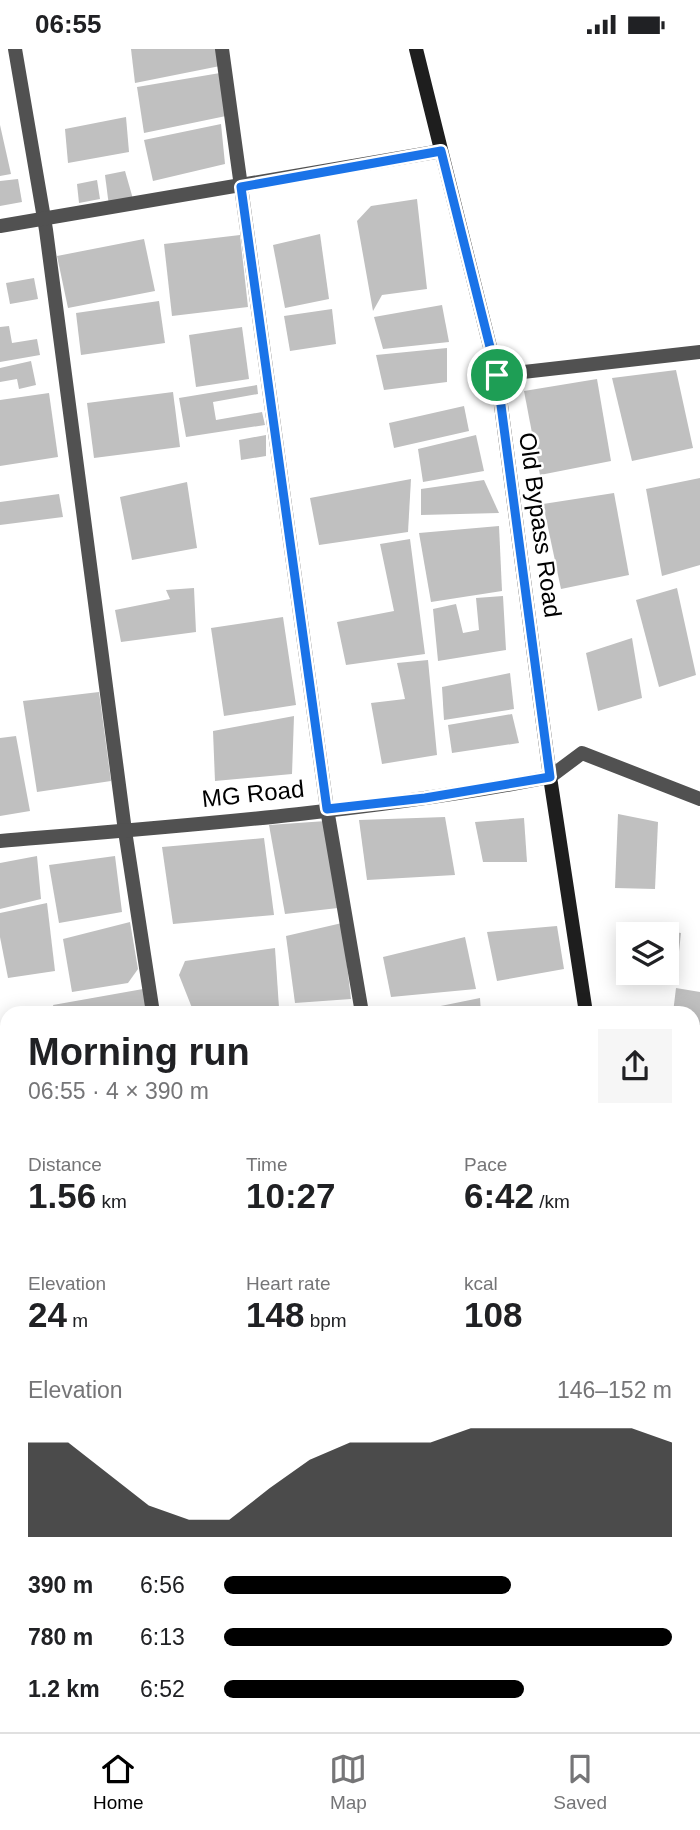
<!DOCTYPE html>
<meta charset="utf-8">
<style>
body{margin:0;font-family:Arial,sans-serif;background:#f6f6f6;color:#202124;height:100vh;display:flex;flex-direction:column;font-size:26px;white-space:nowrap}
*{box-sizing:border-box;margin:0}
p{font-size:23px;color:#757577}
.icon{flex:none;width:38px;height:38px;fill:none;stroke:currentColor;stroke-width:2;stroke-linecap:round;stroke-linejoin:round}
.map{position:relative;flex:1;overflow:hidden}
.details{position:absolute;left:0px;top:957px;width:700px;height:726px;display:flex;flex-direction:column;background:#fff;border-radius:21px 21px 0 0;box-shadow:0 4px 18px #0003}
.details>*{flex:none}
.tools{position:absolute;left:616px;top:873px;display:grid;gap:14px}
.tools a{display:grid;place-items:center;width:63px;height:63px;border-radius:0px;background:#fff;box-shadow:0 4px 18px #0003;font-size:35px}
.pin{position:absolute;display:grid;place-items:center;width:60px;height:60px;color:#fff;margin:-30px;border:4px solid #fff;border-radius:50%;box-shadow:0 2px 7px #0007}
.round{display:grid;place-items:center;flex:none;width:74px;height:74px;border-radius:0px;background:#f6f6f6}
.summary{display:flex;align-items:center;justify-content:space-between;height:119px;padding:0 28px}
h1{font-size:38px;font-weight:600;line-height:52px}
.metrics{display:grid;grid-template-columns:repeat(3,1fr);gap:10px;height:119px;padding:7px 28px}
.metrics div{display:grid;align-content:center}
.metrics b{font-size:35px;font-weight:600}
.metrics small{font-size:19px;font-weight:400}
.metrics p{font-size:19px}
.chart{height:196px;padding:14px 28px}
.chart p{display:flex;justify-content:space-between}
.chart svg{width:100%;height:126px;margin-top:7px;fill:#000;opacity:.7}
ul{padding:0 28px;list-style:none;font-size:23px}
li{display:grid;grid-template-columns:112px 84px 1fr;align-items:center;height:52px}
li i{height:18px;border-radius:9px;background:#000}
.status{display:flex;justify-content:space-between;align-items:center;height:49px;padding:0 35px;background:#fff;direction:ltr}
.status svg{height:19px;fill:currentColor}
.tabs{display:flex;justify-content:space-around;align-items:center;height:98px;border-top:2px solid #e0e0e0;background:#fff;font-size:19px;color:#757577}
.tabs a{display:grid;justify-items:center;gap:4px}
.tabs .active{color:#000}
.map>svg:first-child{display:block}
.building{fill:#c0c0c0}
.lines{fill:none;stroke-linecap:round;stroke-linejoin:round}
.minor{stroke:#515151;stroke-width:14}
.tertiary{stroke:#515151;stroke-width:14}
.secondary{stroke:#1e1e1e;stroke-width:14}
.route-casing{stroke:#fff;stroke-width:14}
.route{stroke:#1a73e8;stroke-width:9}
.labels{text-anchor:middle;stroke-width:5;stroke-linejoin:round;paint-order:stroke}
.street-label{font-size:24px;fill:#000;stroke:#fff}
</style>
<div class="status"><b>06:55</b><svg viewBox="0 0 49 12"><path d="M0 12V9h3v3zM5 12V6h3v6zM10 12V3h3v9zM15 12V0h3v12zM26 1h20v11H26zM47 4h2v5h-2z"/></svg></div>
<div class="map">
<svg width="700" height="1683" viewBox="0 0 700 1683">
<rect width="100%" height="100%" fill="#fff"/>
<!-- building -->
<g class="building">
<polygon points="131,0 217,0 220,17 135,34"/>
<polygon points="220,24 226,67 144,84 137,38"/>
<polygon points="126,68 129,103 68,114 65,80"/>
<polygon points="221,75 225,115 153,132 144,91"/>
<polygon points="0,76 11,125 0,127"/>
<polygon points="125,122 133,150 109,157 105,126"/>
<polygon points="18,130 22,153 0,157 0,132"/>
<polygon points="97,131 100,150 79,154 77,135"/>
<polygon points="417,150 427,240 382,246 373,262 357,172 371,157"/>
<polygon points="320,185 329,250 285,259 273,196"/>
<polygon points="240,186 248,258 172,267 164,195"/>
<polygon points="144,190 155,242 68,259 57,207"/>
<polygon points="34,229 38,250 10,255 6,234"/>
<polygon points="159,252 165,294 81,306 76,264"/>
<polygon points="442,256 449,293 383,300 374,268"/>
<polygon points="332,260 336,295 290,302 284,267"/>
<polygon points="9,277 12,294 37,290 40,306 0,313 0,278"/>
<polygon points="242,278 249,330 196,338 189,286"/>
<polygon points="447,299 447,333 384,341 376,306"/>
<polygon points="31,312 36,336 19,340 17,330 0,333 0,319"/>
<polygon points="676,321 693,399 632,412 612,329"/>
<polygon points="597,330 611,412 540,426 524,342"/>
<polygon points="257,336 258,345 213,353 216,371 262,363 265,376 186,388 179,349"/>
<polygon points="173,343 180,398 94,409 87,354"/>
<polygon points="49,344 58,408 0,417 0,351"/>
<polygon points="464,357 469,382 394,399 389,374"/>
<polygon points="266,386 266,407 241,411 239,391"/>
<polygon points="476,386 484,422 423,433 418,400"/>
<polygon points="700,429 700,516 662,527 646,440"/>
<polygon points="411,430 408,483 319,496 310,449"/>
<polygon points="484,431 499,464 421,466 421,440"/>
<polygon points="187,433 197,499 132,511 120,448"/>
<polygon points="614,444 629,526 561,540 543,455"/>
<polygon points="59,445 63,468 0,476 0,453"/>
<polygon points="499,477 502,542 431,553 419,484"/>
<polygon points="410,490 425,605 346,616 337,573 394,562 380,495"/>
<polygon points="194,539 196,583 121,593 115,561 170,550 166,541"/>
<polygon points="677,539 696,626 659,638 636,551"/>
<polygon points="503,547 506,601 438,612 433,560 456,555 463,584 479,581 476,549"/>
<polygon points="283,568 296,656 224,667 211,579"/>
<polygon points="632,589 642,649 598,662 586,604"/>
<polygon points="428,611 437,706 382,715 371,654 405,650 397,614"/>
<polygon points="510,624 514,660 444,671 442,638"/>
<polygon points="99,643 111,732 37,743 23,652"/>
<polygon points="512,665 519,694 452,704 448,676"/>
<polygon points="294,667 292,725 215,732 213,682"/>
<polygon points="16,687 30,762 0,767 0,689"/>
<polygon points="618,765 658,773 655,840 615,839"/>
<polygon points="445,768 455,826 367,831 359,771"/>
<polygon points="524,769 527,813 483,813 475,773"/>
<polygon points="326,772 338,859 285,865 269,776"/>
<polygon points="264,789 274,866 173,875 162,798"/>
<polygon points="37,807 41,850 0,860 0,814"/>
<polygon points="115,807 122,863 59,874 49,816"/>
<polygon points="47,854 55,922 8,929 0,888 0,864"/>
<polygon points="130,873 138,920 128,934 72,943 63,890"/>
<polygon points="342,874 351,950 295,954 286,887"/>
<polygon points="557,877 564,920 497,932 487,883"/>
<polygon points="645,879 681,884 677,921 667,920 667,886 645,886"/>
<polygon points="465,888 476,940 391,948 383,908"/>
<polygon points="275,899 279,959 246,964 194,964 179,926 185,912"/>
<polygon points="676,939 700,943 700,976 693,976 693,964 673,964"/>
<polygon points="143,940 147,964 55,964 53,956"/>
<polygon points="480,949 481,964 411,964 411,963"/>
<polygon points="7,983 7,1027 0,1029 0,984"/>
<polygon points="7,1044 7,1082 0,1083 0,1045"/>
<polygon points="693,1052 700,1052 697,1136 693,1135"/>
<polygon points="7,1146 7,1198 6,1198 0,1147"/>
<polygon points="693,1164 700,1166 698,1243 693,1242"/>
<polygon points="698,1285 700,1285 700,1339 693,1338"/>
<polygon points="7,1517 7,1540 0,1541 0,1518"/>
<polygon points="2,1548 7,1584 0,1585 0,1549"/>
<polygon points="65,1676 146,1676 147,1683 66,1683"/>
<polygon points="192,1676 245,1676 245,1683 162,1683 162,1680"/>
<polygon points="316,1676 367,1676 368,1683 317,1683"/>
<polygon points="407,1676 472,1676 473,1682 408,1683"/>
<polygon points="595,1676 674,1676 674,1683 596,1683"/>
</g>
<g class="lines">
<!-- minor -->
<g class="minor">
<polyline points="15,0 46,181 125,782 153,964"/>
<polyline points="222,0 327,760 362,964"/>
<polyline points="0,177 441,102"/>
<polyline points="497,326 700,303"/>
<path d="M0,792C181,777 372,763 550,728"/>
<polyline points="693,1039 700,1041"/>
<polyline points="693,1152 700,1153"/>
<polyline points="693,1259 700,1260"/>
<polyline points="0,1339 7,1338"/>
<polyline points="0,1364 7,1406"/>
<polyline points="693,1446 700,1446"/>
<polyline points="53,1676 54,1683"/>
<polyline points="260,1676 261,1683"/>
<polyline points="478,1676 479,1683"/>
</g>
<!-- tertiary -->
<polyline class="tertiary" points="550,728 582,704 700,750"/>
<!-- secondary -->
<g class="secondary">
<polyline points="416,0 497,326 550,728 586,964"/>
<polyline points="693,1629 700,1658"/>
</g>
</g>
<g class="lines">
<!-- route casing -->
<g class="route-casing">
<polygon id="route" points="441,102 497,326 550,728 425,749 327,760 241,138"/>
</g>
<!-- route -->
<use href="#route" class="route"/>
</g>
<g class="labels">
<!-- street labels -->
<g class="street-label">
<text transform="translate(540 476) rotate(82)" y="8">Old Bypass Road</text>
<text transform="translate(253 745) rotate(-6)" y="8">MG Road</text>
</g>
</g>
</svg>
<div class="tools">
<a><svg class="icon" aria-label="layers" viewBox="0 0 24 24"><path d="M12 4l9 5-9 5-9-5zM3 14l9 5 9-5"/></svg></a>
</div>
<div class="pin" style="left:497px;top:326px;background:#1e9e55"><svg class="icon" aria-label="arrive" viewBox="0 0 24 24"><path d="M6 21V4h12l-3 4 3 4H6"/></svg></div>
<section class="details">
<div class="summary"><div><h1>Morning run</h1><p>06:55 · 4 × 390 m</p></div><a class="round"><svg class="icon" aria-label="share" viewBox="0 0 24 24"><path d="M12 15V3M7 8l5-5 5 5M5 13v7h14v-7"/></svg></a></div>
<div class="metrics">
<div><p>Distance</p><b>1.56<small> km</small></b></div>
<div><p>Time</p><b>10:27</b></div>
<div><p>Pace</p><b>6:42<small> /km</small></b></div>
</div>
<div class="metrics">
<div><p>Elevation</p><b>24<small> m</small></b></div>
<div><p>Heart rate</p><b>148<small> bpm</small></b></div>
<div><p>kcal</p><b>108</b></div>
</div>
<div class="chart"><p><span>Elevation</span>146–152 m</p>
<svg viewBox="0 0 160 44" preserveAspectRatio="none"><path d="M0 44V11L10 11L20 22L30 33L40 38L50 38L60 27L70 17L80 11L90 11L100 11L110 6L120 6L130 6L140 6L150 6L160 11V44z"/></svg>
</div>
<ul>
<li><b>390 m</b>6:56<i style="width:64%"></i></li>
<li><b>780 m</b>6:13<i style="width:100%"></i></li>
<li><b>1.2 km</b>6:52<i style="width:67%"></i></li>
</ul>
</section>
</div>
<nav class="tabs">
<a class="active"><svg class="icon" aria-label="home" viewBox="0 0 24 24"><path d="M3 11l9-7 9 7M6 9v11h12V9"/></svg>Home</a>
<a><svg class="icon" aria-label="map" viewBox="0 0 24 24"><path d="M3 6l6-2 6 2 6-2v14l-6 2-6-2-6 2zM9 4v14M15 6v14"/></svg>Map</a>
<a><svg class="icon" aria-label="saved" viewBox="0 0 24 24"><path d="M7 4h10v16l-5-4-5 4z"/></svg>Saved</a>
</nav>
